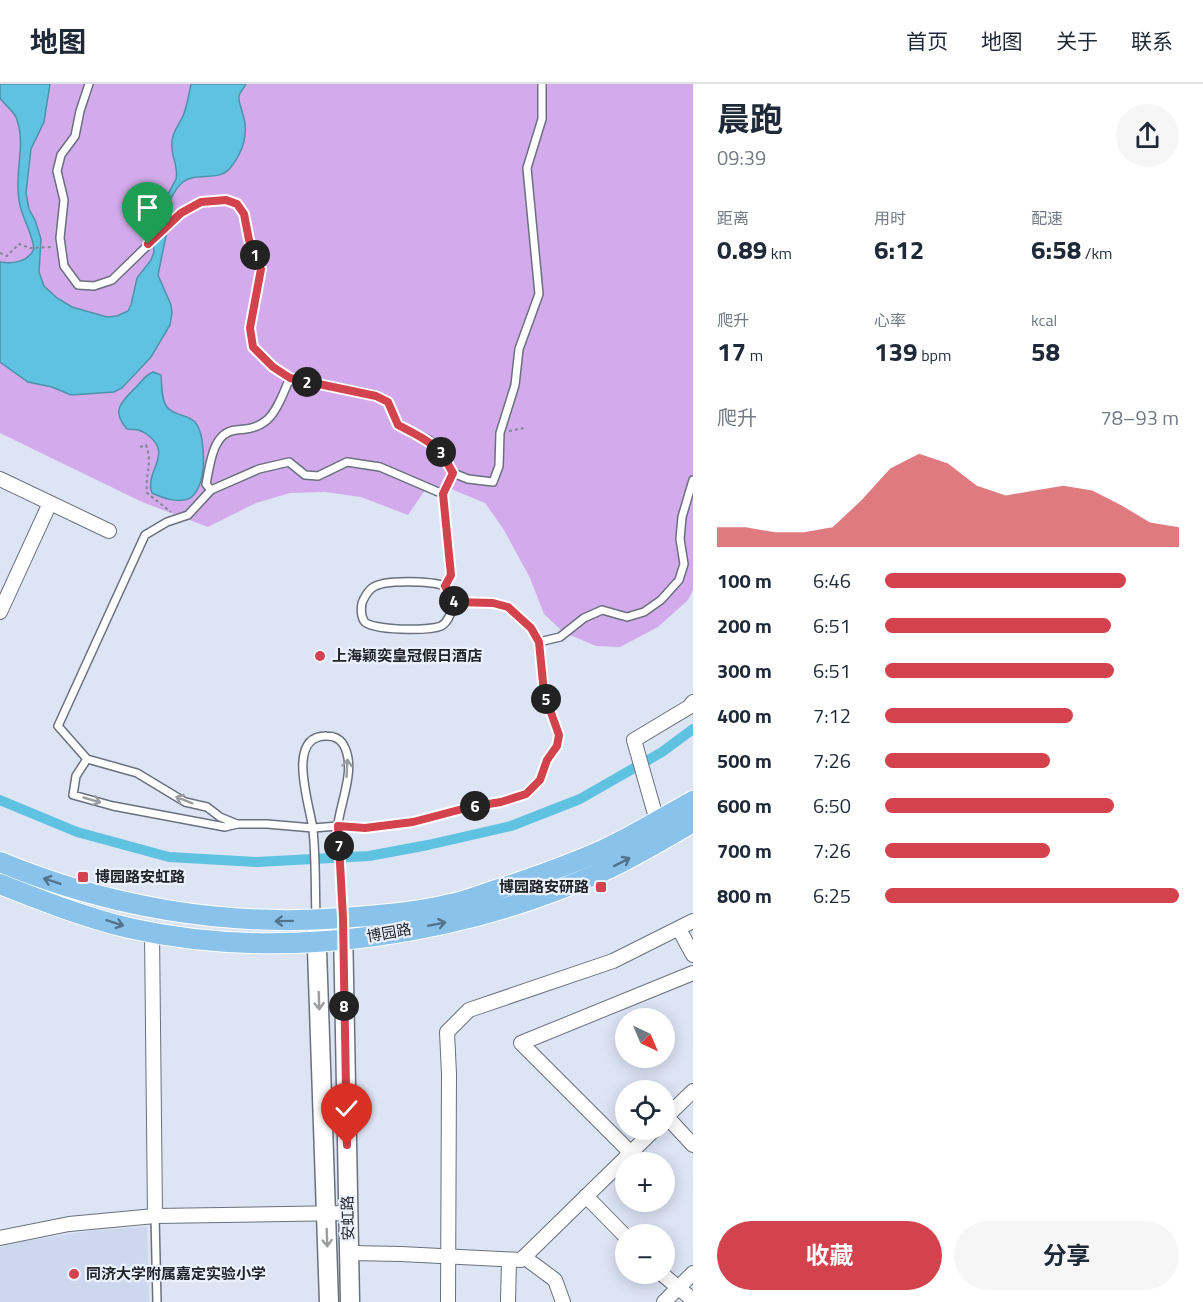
<!DOCTYPE html>
<html lang="zh">
<meta charset="utf-8">
<style>
body{margin:0;font-family:"Titillium Web","Noto Sans SC",sans-serif;background:#f6f6f7;color:#1f2937;height:100vh;display:flex;flex-direction:column;font-size:22px;white-space:nowrap}
*{box-sizing:border-box;margin:0}
p{font-size:20px;color:#747a83}
.icon{flex:none;width:33px;height:33px;fill:none;stroke:currentColor;stroke-width:2;stroke-linecap:round;stroke-linejoin:round}
.map{position:relative;flex:1;overflow:hidden}
.details{display:flex;flex-direction:column;background:#fff;width:510px}
.details>*{flex:none}
.needle{width:39px;rotate:136deg}
.fabs{position:absolute;left:615px;top:924px;display:grid;gap:12px}
.fabs a{display:grid;place-items:center;width:60px;height:60px;border-radius:50%;background:#fff;box-shadow:0 3px 15px #0003;font-size:30px}
.pin{position:absolute;display:grid;place-items:center;width:51px;height:51px;color:#fff;margin:-62px -26px;border-radius:50% 50% 50% 0;rotate:-45deg;box-shadow:0 0 6px #0007}
.pin .icon{rotate:45deg}
.km{position:absolute;width:30px;height:30px;margin:-15px;border-radius:50%;background:#222;color:#fff;font-size:16px;line-height:30px;text-align:center}
.round{display:grid;place-items:center;flex:none;width:63px;height:63px;border-radius:32px;background:#f6f6f7}
.summary{display:flex;align-items:center;justify-content:space-between;height:102px;padding:0 24px}
h1{font-size:33px;font-weight:700;line-height:45px}
.metrics{display:grid;grid-template-columns:repeat(3,1fr);gap:9px;height:102px;padding:6px 24px}
.metrics div{display:grid;align-content:center}
.metrics b{font-size:26px;font-weight:700}
.metrics small{font-size:16px;font-weight:400}
.metrics p{font-size:16px}
.chart{height:168px;padding:12px 24px}
.chart p{display:flex;justify-content:space-between}
.chart svg{width:100%;height:108px;margin-top:6px;fill:#d3434d;opacity:.7}
.button{display:flex;gap:12px;margin-top:auto;padding:12px 24px}
.button a{flex:1;height:69px;border-radius:36px;background:#d3434d;color:#fff;font-size:24px;font-weight:700;line-height:69px;text-align:center}
.button a+a{background:#f6f6f7;color:#1f2937}
ul{padding:0 24px;list-style:none;font-size:20px}
li{display:grid;grid-template-columns:96px 72px 1fr;align-items:center;height:45px}
li i{height:15px;border-radius:8px;background:#d3434d}
header{display:flex;align-items:center;gap:36px;box-sizing:border-box;height:84px;padding:0 30px;background:#fff;border-bottom:2px solid #e0e1e3}
header strong{font-size:28px}
nav{display:flex;gap:33px;margin-inline-start:auto;font-size:21px}
main{display:flex;flex:1;min-height:0}
.map>svg:first-child{display:block}
.built{fill:#cdd7ed}
.green{fill:#d3abec}
.water{fill:#60c2e1;stroke:#4d92aa;stroke-width:1.5}
.lines{fill:none;stroke-linecap:round;stroke-linejoin:round}
.canal{stroke:#60c2e1;stroke-width:10}
.lane-casing{stroke:#6a707d;stroke-width:10}
.street-casing{stroke:#6a707d;stroke-width:16}
.secondary-casing{stroke:#6a707d;stroke-width:21}
.primary-casing{stroke:#fff;stroke-width:22}
.path{stroke:#818690;stroke-width:2;stroke-dasharray:3 3;stroke-linecap:butt}
.lane{stroke:#fff;stroke-width:7}
.street{stroke:#fff;stroke-width:14}
.secondary{stroke:#fff;stroke-width:18}
.primary{stroke:#89c3ec;stroke-width:20}
.oneway{stroke:#9b9c9e}
.oneway2{stroke:#54738a}
.route-casing{stroke:#fff;stroke-width:12}
.route{stroke:#d3434d;stroke-width:8}
.poi-dot{fill:#d3434d;stroke:#ecf1fe;stroke-width:2}
.labels{text-anchor:middle;stroke-width:4.5;stroke-linejoin:round;paint-order:stroke}
.poi-label{font-size:15px;font-weight:bold;fill:#202328;stroke:#ecf1fe;text-anchor:start}
.street-label{font-size:15px;fill:#202328;stroke:#ecf1fe}
</style>
<header>
<strong>地图</strong>
<nav><a>首页</a><a>地图</a><a>关于</a><a>联系</a></nav>
</header>
<main>
<div class="map">
<svg width="693" height="1218" viewBox="0 0 693 1218">
<rect width="100%" height="100%" fill="#dde4f4"/>
<!-- built -->
<polygon class="built" points="147,1143 149,1218 0,1218 0,1163 19,1158 89,1147"/>
<!-- green -->
<polygon class="green" points="0,0 693,0 693,506 688,516 658,543 620,563 596,562 563,548 544,530 530,494 504,446 485,419 451,405 425,406 408,431 361,413 325,408 290,409 256,419 208,443 142,418 0,349"/>
<!-- water -->
<g class="water">
<path d="M0,0H50L44,38L31,65L26,109L29,125L35,136L41,155L39,188L44,202L57,214L72,223L107,233L117,232L128,227L131,221L137,194L151,176L154,168L151,143L176,95C179,82 170,71 172,58C172,48 179,41 183,32C187,22 189,11 191,0H246C244,4 240,8 239,12C238,18 242,25 243,31C249,49 243,68 231,83C219,99 197,87 183,98C173,106 167,123 162,135L167,147L158,191L171,221L172,229L170,241L151,273L122,304L114,308L71,311L52,303L28,298L0,278V178C13,180 28,178 34,165C32,147 21,133 19,116C14,90 26,62 17,36C15,27 5,22 0,14Z"/>
<path d="M153,288L161,291C162,301 161,316 167,323C174,332 187,330 195,338C207,351 208,408 188,415C176,419 163,414 152,409C144,388 173,371 149,352C147,350 144,348 141,347C137,345 132,346 127,345C109,325 124,316 138,301C143,295 146,291 153,288Z"/>
</g>
<g class="lines">
<!-- canal -->
<polyline class="canal" points="0,716 77,748 169,773 257,778 369,772 428,761 511,742 580,715 662,668 693,645"/>
<!-- lane casing -->
<g class="lane-casing">
<g id="lane">
<polyline points="89,0 80,27 75,52 61,71 57,87 64,116 60,154 64,182 78,201 94,202 112,196 181,129 201,118 226,116 238,120 244,130 249,156 261,185 250,244 253,263 273,283 290,294 376,311 388,318 398,341 429,356 442,369 453,389 468,395 493,398 499,382 500,349 515,301 519,265 539,210 527,84 542,35 542,0"/>
<path d="M211,406L206,400C210,382 212,348 236,346C249,345 257,344 267,336C278,326 284,307 290,294"/>
<polyline points="443,410 453,389"/>
<polyline points="539,558 560,553 584,534 602,526 627,533 644,528 661,516 679,496 684,480 680,455 682,433 693,396"/>
<path d="M87,675L76,692L73,711L113,722L225,743L237,740H267L313,744L338,742L365,744L413,738L470,723L501,718L526,710L540,696L547,676L557,662L559,651L544,609L539,558L531,544L508,523L493,519L454,518L445,502C431,497 383,495 372,504C367,508 364,514 362,519C361,525 361,532 364,537C371,547 430,547 441,542C449,538 452,526 454,518"/>
<polyline points="237,740 220,733 207,723 185,718 137,689 87,675 58,642 145,451 167,438 188,431 211,406 259,385 289,378 305,391 318,392 347,378 380,383 443,410 451,491 445,502"/>
<path d="M316,833C315,804 316,775 313,746C311,724 284,651 327,652C334,652 339,654 343,660C357,683 341,716 338,740C337,749 339,759 339,767C340,789 342,810 343,831"/>
<polyline points="155,1132 157,1218"/>
</g>
</g>
<!-- street casing -->
<g class="street-casing">
<g id="street">
<polyline points="0,395 109,447"/>
<polyline points="0,528 50,419"/>
<polyline points="657,737 634,656 689,623 693,618"/>
<polyline points="679,845 693,871"/>
<polyline points="152,848 155,1132"/>
<polyline points="667,1033 693,1061"/>
<polyline points="664,1035 693,1007"/>
<polyline points="631,1069 521,959 693,889"/>
<polyline points="586,1112 626,1153"/>
<polyline points="0,1154 69,1140 155,1132 348,1129"/>
<polyline points="349,1169 401,1170 521,1176 654,1046"/>
<polyline points="524,1173 555,1196 563,1218"/>
<polyline points="662,1190 693,1216"/>
<polyline points="448,1218 449,990 447,948 469,926 613,877 693,837"/>
<polyline points="508,1218 509,1176"/>
<polyline points="664,1218 693,1189"/>
</g>
</g>
<!-- secondary casing -->
<g class="secondary-casing">
<g id="secondary">
<polyline points="316,836 329,1218"/>
<polyline points="343,842 350,1218"/>
</g>
</g>
<!-- primary casing -->
<g class="primary-casing">
<g id="primary">
<path d="M0,778C108,823 226,843 343,834C379,831 415,829 451,820C467,817 483,810 499,805C535,793 570,781 605,765C635,751 664,733 693,717"/>
<path d="M0,800C40,816 86,834 129,844C284,879 466,851 610,784C639,770 666,754 693,738"/>
</g>
</g>
<!-- path -->
<g class="path">
<polyline points="0,169 7,172 19,160 30,164 53,163"/>
<polyline points="509,347 524,344"/>
<path d="M140,363L146,361C153,381 145,388 147,409L171,428"/>
</g>
<!-- lane -->
<use href="#lane" class="lane"/>
<!-- street -->
<use href="#street" class="street"/>
<!-- secondary -->
<use href="#secondary" class="secondary"/>
<!-- primary -->
<use href="#primary" class="primary"/>
</g>
<!-- one-way arrows -->
<defs><path id="oneway-shaft" d="M-6 0H5M1.5-3L5.5 0L1.5 3" fill="none" stroke-width="1.6" stroke-linecap="round" stroke-linejoin="round" transform="scale(1.5)"/></defs>
<g class="oneway">
<use href="#oneway-shaft" transform="translate(347 684) rotate(-87)"/>
<use href="#oneway-shaft" transform="translate(92 716) rotate(16)"/>
<use href="#oneway-shaft" transform="translate(184 716) rotate(-158)"/>
<use href="#oneway-shaft" transform="translate(319 917) rotate(88)"/>
<use href="#oneway-shaft" transform="translate(327 1154) rotate(88)"/>
</g>
<g class="oneway2">
<use href="#oneway-shaft" transform="translate(622 778) rotate(-27)"/>
<use href="#oneway-shaft" transform="translate(52 797) rotate(-162)"/>
<use href="#oneway-shaft" transform="translate(284 837) rotate(179)"/>
<use href="#oneway-shaft" transform="translate(115 839) rotate(18)"/>
<use href="#oneway-shaft" transform="translate(437 840) rotate(-11)"/>
</g>
<g class="lines">
<!-- route casing -->
<g class="route-casing">
<path id="route" d="M148,160L181,129L201,118L226,116L237,120L244,130L249,156L261,185L250,244L253,263L273,283L290,294L376,312L388,318L398,341C427,356 437,359 453,389L443,410L451,491L445,502L454,518L493,519L508,523L531,544L539,558L544,609L559,651L557,662L547,676L540,696L526,710L501,718L470,723L413,738L365,744L338,742L343,834L347,1061"/>
</g>
<!-- route -->
<use href="#route" class="route"/>
</g>
<!-- markers -->
<g class="poi-dot">
<circle cx="320" cy="572" r="6"/>
<rect x="77" y="787" width="12" height="12" rx="3"/>
<rect x="595" y="797" width="12" height="12" rx="3"/>
<circle cx="74" cy="1190" r="6"/>
</g>
<g class="labels">
<!-- poi labels -->
<g class="poi-label">
<text x="332" y="577">上海颖奕皇冠假日酒店</text>
<text x="95" y="798">博园路安虹路</text>
<text x="589" y="808" text-anchor="end">博园路安研路</text>
<text x="86" y="1195">同济大学附属嘉定实验小学</text>
</g>
<!-- street labels -->
<g class="street-label">
<text transform="translate(389 849) rotate(-10)" y="5">博园路</text>
<text transform="translate(348 1134) rotate(-91)" y="5">安虹路</text>
</g>
</g>
</svg>
<div class="fabs">
<a><svg class="needle" viewBox="-14 -14 28 28"><path d="M0-13l5 13h-10z" fill="#e53935"/><path d="M0 13l5-13h-10z" fill="#747a83"/></svg></a>
<a><svg class="icon" aria-label="locate" viewBox="0 0 24 24"><circle cx="12" cy="12" r="6"/><path d="M12 2v4M12 18v4M2 12h4M18 12h4"/></svg></a>
<a>+</a>
<a>−</a>
</div>
<div class="pin" style="left:148px;top:160px;background:#1e9e55"><svg class="icon" aria-label="arrive" viewBox="0 0 24 24"><path d="M6 21V4h12l-3 4 3 4H6"/></svg></div>
<div class="pin" style="left:347px;top:1061px;background:#d93025"><svg class="icon" aria-label="check" viewBox="0 0 24 24"><path d="M5 12l5 5 9-10"/></svg></div>
<b class="km" style="left:255px;top:171px">1</b>
<b class="km" style="left:307px;top:298px">2</b>
<b class="km" style="left:441px;top:368px">3</b>
<b class="km" style="left:454px;top:517px">4</b>
<b class="km" style="left:546px;top:615px">5</b>
<b class="km" style="left:475px;top:722px">6</b>
<b class="km" style="left:339px;top:762px">7</b>
<b class="km" style="left:344px;top:922px">8</b>
</div>
<section class="details">
<div class="summary"><div><h1>晨跑</h1><p>09:39</p></div><a class="round"><svg class="icon" aria-label="share" viewBox="0 0 24 24"><path d="M12 15V3M7 8l5-5 5 5M5 13v7h14v-7"/></svg></a></div>
<div class="metrics">
<div><p>距离</p><b>0.89<small> km</small></b></div>
<div><p>用时</p><b>6:12</b></div>
<div><p>配速</p><b>6:58<small> /km</small></b></div>
</div>
<div class="metrics">
<div><p>爬升</p><b>17<small> m</small></b></div>
<div><p>心率</p><b>139<small> bpm</small></b></div>
<div><p>kcal</p><b>58</b></div>
</div>
<div class="chart"><p><span>爬升</span>78–93 m</p>
<svg viewBox="0 0 160 44" preserveAspectRatio="none"><path d="M0 44V36L10 36L20 38L30 38L40 36L50 25L60 12L70 6L80 10L90 19L100 23L110 21L120 19L130 21L140 27L150 34L160 36V44z"/></svg>
</div>
<ul>
<li><b>100 m</b>6:46<i style="width:82%"></i></li>
<li><b>200 m</b>6:51<i style="width:77%"></i></li>
<li><b>300 m</b>6:51<i style="width:78%"></i></li>
<li><b>400 m</b>7:12<i style="width:64%"></i></li>
<li><b>500 m</b>7:26<i style="width:56%"></i></li>
<li><b>600 m</b>6:50<i style="width:78%"></i></li>
<li><b>700 m</b>7:26<i style="width:56%"></i></li>
<li><b>800 m</b>6:25<i style="width:100%"></i></li>
</ul>
<div class="button"><a>收藏</a><a>分享</a></div>
</section>
</main>
